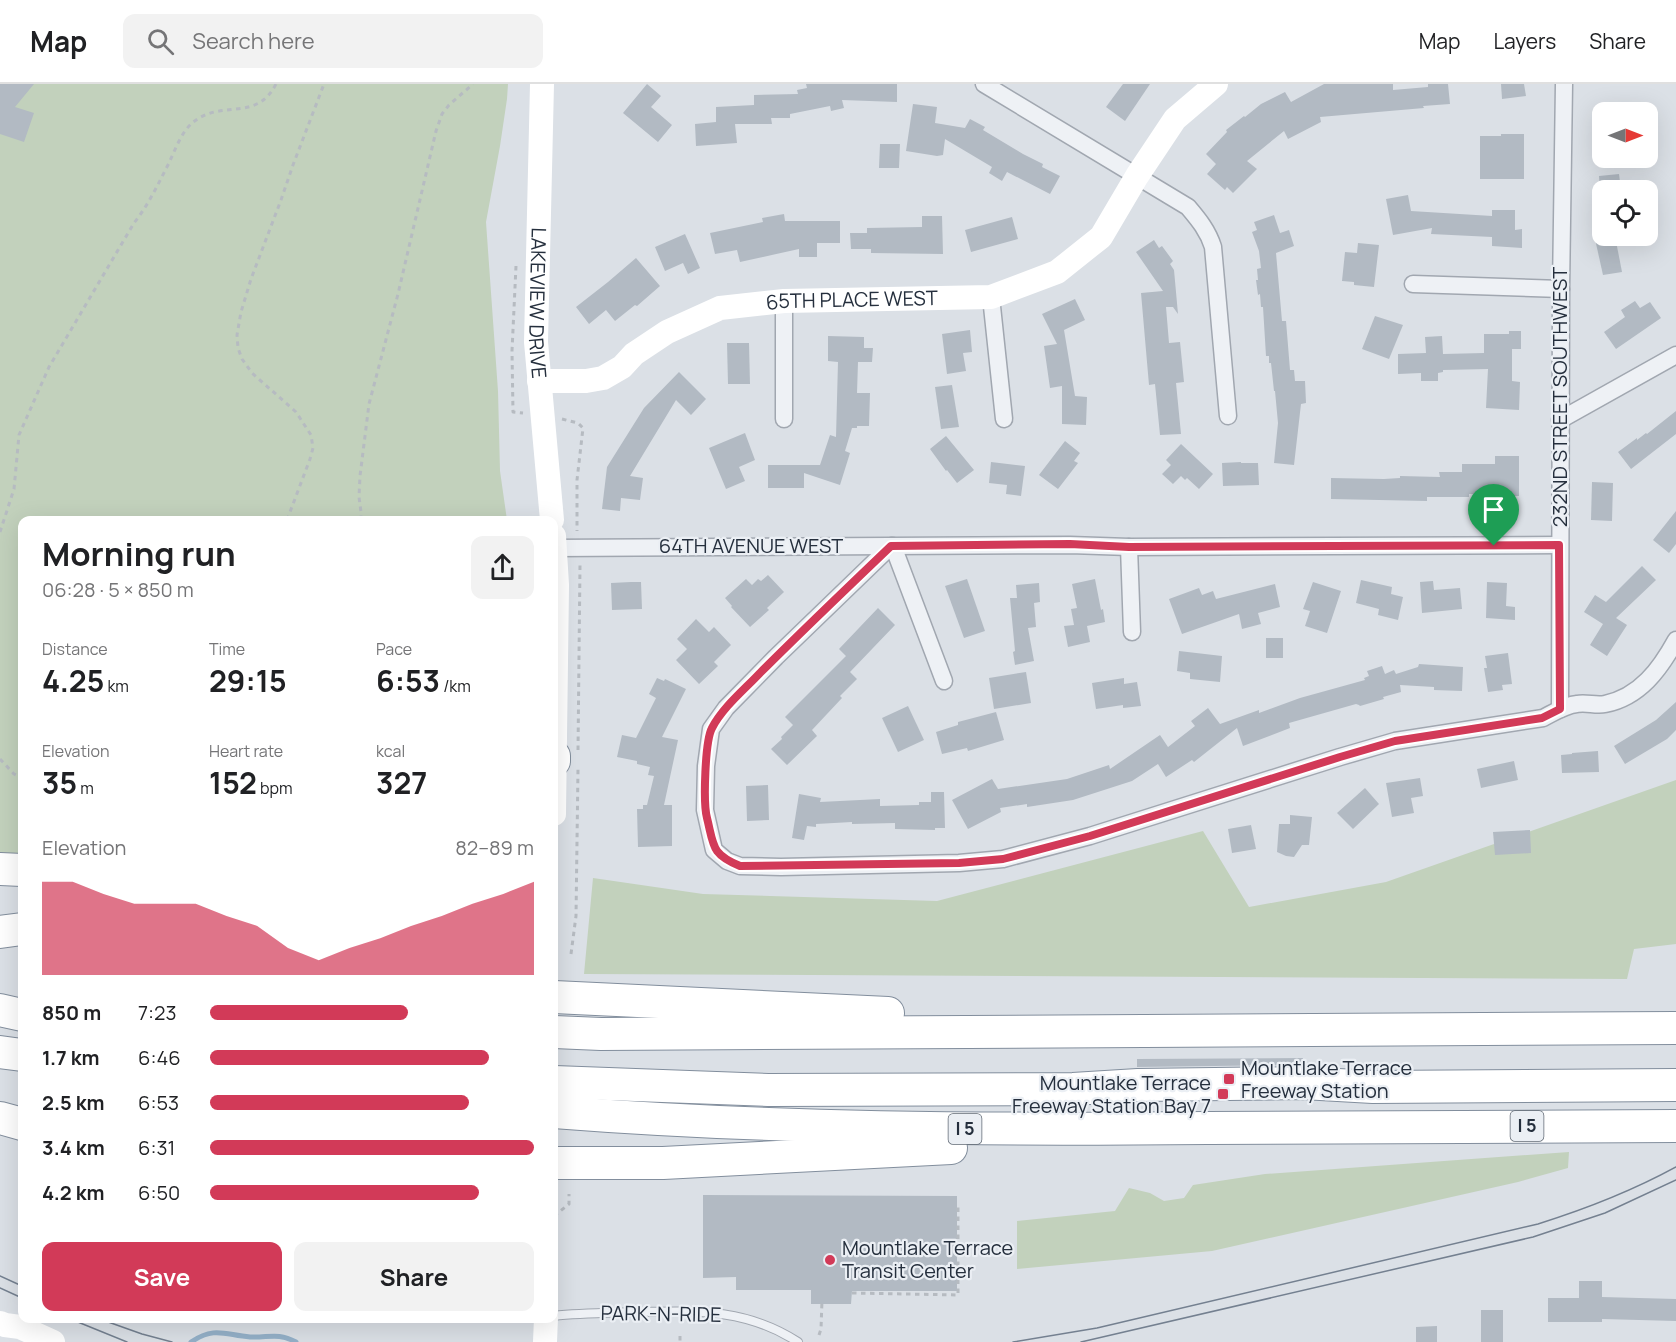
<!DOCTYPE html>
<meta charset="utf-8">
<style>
body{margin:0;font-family:Manrope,sans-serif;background:#f2f2f2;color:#202124;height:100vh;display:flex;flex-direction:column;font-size:22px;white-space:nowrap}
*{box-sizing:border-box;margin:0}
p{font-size:20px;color:#757577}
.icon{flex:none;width:33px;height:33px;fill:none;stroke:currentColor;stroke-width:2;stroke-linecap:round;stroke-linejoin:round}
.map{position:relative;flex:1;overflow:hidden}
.drawer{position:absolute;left:18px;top:432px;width:540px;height:807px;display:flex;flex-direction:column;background:#fff;border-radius:12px;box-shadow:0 6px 24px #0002}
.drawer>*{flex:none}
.needle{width:39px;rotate:90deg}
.fabs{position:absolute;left:1592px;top:18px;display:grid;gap:12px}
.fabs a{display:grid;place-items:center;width:66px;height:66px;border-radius:12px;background:#fff;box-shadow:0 6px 24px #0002;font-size:30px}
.pin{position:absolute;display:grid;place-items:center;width:51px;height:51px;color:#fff;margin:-62px -26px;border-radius:50% 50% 50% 0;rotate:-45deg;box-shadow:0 0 6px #0007}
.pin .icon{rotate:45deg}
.round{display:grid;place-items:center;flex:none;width:63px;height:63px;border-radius:12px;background:#f2f2f2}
.headline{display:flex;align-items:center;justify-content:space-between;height:102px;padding:0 24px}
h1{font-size:33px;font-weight:700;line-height:45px}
.stats{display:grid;grid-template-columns:repeat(3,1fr);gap:9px;height:102px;padding:6px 24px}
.stats div{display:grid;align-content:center}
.stats b{font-size:30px;font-weight:700}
.stats small{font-size:16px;font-weight:400}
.stats p{font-size:16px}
.chart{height:168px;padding:12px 24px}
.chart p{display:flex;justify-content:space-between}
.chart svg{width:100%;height:108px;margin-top:6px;fill:#d23a58;opacity:.7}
.action{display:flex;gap:12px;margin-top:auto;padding:12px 24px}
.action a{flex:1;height:69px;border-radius:12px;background:#d23a58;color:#fff;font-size:24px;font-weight:700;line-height:69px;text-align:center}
.action a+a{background:#f2f2f2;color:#202124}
ul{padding:0 24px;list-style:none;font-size:20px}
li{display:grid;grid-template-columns:96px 72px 1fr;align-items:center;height:45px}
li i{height:15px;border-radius:8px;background:#d23a58}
header{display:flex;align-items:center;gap:36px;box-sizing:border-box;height:84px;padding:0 30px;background:#fff;border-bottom:2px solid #e0e0e0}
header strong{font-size:28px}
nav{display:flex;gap:33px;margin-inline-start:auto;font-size:21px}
.search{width:420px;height:54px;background:#f2f2f2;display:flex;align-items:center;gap:15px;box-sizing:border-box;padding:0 21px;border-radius:12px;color:#757577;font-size:22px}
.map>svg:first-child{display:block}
.green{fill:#c2d1bc}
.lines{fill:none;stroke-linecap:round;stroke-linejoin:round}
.stream{stroke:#94b0c8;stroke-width:5}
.building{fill:#b2bac3}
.lane-casing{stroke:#a1a7b0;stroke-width:10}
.street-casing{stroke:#a1a7b0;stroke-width:19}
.highway-casing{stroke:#828e9d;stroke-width:34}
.path{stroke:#b6bbc1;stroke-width:3;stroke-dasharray:4.5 4.5;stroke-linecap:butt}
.lane{stroke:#eef1f5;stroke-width:8}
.street{stroke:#eef1f5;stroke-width:16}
.secondary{stroke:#fff;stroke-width:24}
.highway{stroke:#fff;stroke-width:32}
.tram{stroke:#748090;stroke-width:1.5}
.route-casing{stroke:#fff;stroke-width:12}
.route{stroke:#d23a58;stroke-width:8}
.poi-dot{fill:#d23a58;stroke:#ebeff4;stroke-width:2}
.labels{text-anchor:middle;stroke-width:4.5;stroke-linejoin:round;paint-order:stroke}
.shield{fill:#ebeff4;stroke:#606974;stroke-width:1.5}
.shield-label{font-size:18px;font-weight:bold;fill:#252f3d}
.street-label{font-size:20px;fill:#252f3d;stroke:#ebeff4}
.poi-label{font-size:20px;fill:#252f3d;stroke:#ebeff4;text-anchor:start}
</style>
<header>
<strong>Map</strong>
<div class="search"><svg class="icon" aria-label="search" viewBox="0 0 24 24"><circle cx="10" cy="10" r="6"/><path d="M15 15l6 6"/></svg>Search here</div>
<nav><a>Map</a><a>Layers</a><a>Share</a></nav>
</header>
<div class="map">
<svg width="1676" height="1258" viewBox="0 0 1676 1258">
<rect width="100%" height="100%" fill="#dbe0e6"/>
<!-- green -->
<g class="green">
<polygon points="0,0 508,0 507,15 500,62 486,138 498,307 500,387 507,436 22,436 22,774 0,773"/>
<polygon points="1676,696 1676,860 1634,865 1627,895 584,890 593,794 703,810 937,817 1203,747 1249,823 1386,798"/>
<polygon points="1569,1068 1568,1084 1518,1098 1212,1167 1017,1185 1017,1137 1115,1127 1129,1104 1150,1109 1164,1117 1184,1114 1193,1101 1265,1090"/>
</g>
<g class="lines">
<!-- stream -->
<path class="stream" d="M191,1258C215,1242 225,1251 250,1253C269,1254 277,1248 296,1258"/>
</g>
<!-- building -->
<g class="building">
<polygon points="0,0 34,0 15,23 34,29 24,58 0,50"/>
<polygon points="647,0 661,12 651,23 672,41 658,58 623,29"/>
<polygon points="806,0 897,0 897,18 842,16 844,24 831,27 830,22 790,30 790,34 771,34 772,40 735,40 737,59 696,62 695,40 716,38 716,23 754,21 754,11 798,10 797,6 807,4"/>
<polygon points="1123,0 1150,0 1125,37 1106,23"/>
<polygon points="1324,0 1393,0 1393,6 1428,3 1428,0 1448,0 1450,20 1423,22 1424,24 1320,33 1321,38 1288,55 1284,47 1247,77 1257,85 1233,109 1227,103 1225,106 1207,90 1216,80 1206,70 1227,48 1226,46 1244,32 1245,33 1261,20 1285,8 1291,18"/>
<polygon points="1501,0 1524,0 1526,12 1502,15"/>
<polygon points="913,20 937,23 935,39 965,44 970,35 985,43 983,46 1023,70 1043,80 1042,83 1060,92 1050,110 1007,88 1002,97 989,89 992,83 945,55 943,71 937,72 906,67"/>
<polygon points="1501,50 1524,50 1524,95 1480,95 1480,52 1501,52"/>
<polygon points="880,60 900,60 899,84 879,84"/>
<polygon points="1619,90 1621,106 1600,106 1599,92"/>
<polygon points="1408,111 1411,127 1492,132 1492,126 1515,126 1515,146 1522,145 1522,164 1492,162 1492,153 1431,150 1432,144 1393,151 1386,115"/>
<polygon points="784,130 785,137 840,137 840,159 817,159 817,173 799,173 799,165 740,178 737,166 715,170 710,149 763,138 762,134"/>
<polygon points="1274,131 1280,149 1289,146 1294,162 1276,169 1282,237 1286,237 1290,286 1294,286 1295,297 1305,297 1306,319 1301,320 1294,381 1274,379 1278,339 1275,307 1274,307 1271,279 1269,279 1269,272 1266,272 1263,223 1261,223 1260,210 1258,211 1256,196 1258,196 1257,185 1261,184 1259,167 1252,148 1257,146 1254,138"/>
<polygon points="922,132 942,132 943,170 871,169 871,165 851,165 850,149 867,149 867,144 922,143"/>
<polygon points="1012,133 1018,155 971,168 965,146"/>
<polygon points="685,150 700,184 688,190 683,179 665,187 655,163"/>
<polygon points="1615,152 1622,188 1603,191 1595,155"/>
<polygon points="1154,156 1159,164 1162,162 1173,177 1170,180 1174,186 1178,230 1173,223 1166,223 1169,259 1180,258 1184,298 1176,299 1181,350 1160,351 1155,300 1149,301 1141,209 1163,207 1136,168"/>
<polygon points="1358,159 1379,161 1374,203 1354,201 1354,198 1342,197 1345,168 1357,169"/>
<polygon points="636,174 660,202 637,222 635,221 615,237 606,226 589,240 576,223 608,198"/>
<polygon points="1075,215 1085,236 1064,246 1075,312 1087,313 1086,341 1062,340 1062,302 1050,304 1044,262 1057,260 1042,230"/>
<polygon points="1635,217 1640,224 1650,218 1661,234 1616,265 1604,248 1625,233 1621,226"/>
<polygon points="1375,232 1403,241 1389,275 1362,265"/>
<polygon points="970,246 972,268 963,269 966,287 947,290 942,250"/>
<polygon points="1509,247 1521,247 1521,265 1512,265 1512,297 1520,298 1519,326 1486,324 1488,285 1443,286 1443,288 1438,289 1438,297 1421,297 1421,289 1398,290 1398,270 1426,269 1425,253 1442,252 1443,270 1484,269 1484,250 1509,250"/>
<polygon points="828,252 864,253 864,264 873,264 872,278 858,278 857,309 870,309 869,342 857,342 857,344 852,344 845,367 850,369 840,401 804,389 804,404 768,404 768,381 820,381 830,351 836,353 838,278 828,277"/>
<polygon points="727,259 749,259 750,300 728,300"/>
<polygon points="679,288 706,315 691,331 676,316 630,392 643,394 640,416 621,414 620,427 602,425 607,383 644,324"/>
<polygon points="952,301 959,343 941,345 935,303"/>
<polygon points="1676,327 1676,350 1631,385 1618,368 1637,354 1637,356 1646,349 1647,350"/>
<polygon points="745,349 755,376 739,383 745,397 726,405 709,364"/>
<polygon points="946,352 974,386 957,399 947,386 946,387 930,365"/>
<polygon points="1065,357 1080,369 1074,377 1078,379 1058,405 1039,391"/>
<polygon points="1181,360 1213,390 1199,405 1187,394 1185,396 1181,392 1173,400 1162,390 1171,381 1166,376"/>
<polygon points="1495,372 1519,372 1519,412 1495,412 1495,410 1469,410 1469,413 1427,413 1427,417 1331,415 1331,394 1384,395 1400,394 1400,392 1440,393 1439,388 1462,388 1462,380 1495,380"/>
<polygon points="991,378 1025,382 1021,412 1006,410 1007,401 989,399"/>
<polygon points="1241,378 1241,379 1258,379 1259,401 1223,402 1222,379"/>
<polygon points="1592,398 1613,399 1612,437 1591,436"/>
<polygon points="1676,427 1676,460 1669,469 1653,456"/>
<polygon points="1642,482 1656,496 1616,534 1627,541 1607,572 1590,561 1603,540 1584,528 1595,511 1606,518"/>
<polygon points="768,491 784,508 767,524 769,526 750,543 731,523 732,522 725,514 746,495 752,501 758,495 761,497"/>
<polygon points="967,495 985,547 964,554 945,502"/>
<polygon points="1095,495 1101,526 1103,525 1105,538 1087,542 1090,558 1068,563 1064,542 1074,541 1071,525 1077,524 1072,500"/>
<polygon points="1361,496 1392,503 1391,510 1403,513 1398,536 1378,531 1379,525 1356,519"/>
<polygon points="1433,497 1434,506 1460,504 1462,525 1422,529 1420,498"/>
<polygon points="631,498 641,498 642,525 612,526 611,499"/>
<polygon points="1313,498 1341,507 1327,549 1305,542 1310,527 1303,525"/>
<polygon points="1487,498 1507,499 1506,522 1515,523 1515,536 1486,534"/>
<polygon points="1039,499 1040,518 1034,519 1036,543 1028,544 1034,577 1015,581 1013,568 1015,567 1010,514 1017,514 1016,501"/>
<polygon points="1275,500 1280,523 1258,529 1261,540 1242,545 1239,530 1182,550 1169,515 1199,504 1202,511 1213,507 1216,515"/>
<polygon points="878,524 895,541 850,588 857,595 840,612 842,614 812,646 817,652 787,681 771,665 782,655 781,653 793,641 785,633 846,572 839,565"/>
<polygon points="696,535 709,548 714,543 731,561 714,578 718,582 699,600 676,576 687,565 677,555"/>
<rect x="1266" y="554" width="17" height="20"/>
<polygon points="1179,567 1222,572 1220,598 1190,595 1190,589 1177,587"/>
<polygon points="1508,569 1512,600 1502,601 1503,606 1488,608 1484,584 1487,584 1485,572"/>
<polygon points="1419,580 1463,583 1462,607 1434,606 1434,603 1400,601 1401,608 1383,613 1384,615 1360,622 1359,621 1356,620 1289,639 1290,644 1243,662 1237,644 1194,678 1192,676 1166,693 1158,680 1132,697 1073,716 1027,723 1027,720 1000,724 1001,728 968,745 952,716 992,695 998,705 1067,695 1109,681 1110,685 1160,651 1168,663 1195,642 1191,637 1208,624 1220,640 1259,626 1259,629 1300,614 1365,596 1364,594 1369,592 1367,587 1382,582 1385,590 1394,586 1396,590 1418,583"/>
<polygon points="1026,588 1031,619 994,625 989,594"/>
<polygon points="657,594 664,597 665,595 686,605 662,653 678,656 664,721 672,721 672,762 638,763 637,725 643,725 643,721 647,721 654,692 648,691 650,683 637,680 637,677 617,673 622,651 636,654 656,614 649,610"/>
<polygon points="1124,594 1124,600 1137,598 1141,622 1123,624 1123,621 1096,625 1092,599"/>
<polygon points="1676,618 1676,646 1667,655 1625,680 1614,662 1656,636"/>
<polygon points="908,622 924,656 898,668 882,634"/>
<polygon points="996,628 1004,656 968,667 967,664 942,670 936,648 958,641 958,638"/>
<polygon points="1598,667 1599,688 1562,689 1561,671 1572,670 1572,669"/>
<polygon points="1514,677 1518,696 1481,704 1477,685"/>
<polygon points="1420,694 1423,712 1411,714 1414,729 1392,733 1386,699"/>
<polygon points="768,701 769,736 747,737 746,702"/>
<polygon points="1365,704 1379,720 1353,745 1337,729"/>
<polygon points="931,708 944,708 945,744 935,744 935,746 895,745 895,739 852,740 852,738 816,740 816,743 807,742 804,756 792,754 799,710 821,714 820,718 880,715 880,722 919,721 919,718 931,718"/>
<polygon points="1290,731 1312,733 1309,761 1302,761 1294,773 1286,772 1277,768 1279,740 1290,740"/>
<polygon points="1251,741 1256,765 1232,769 1228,745"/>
<polygon points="1530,746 1531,769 1495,771 1493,748"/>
<polygon points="1303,974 1303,981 1137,983 1137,975"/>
<polygon points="703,1111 957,1112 957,1207 852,1207 851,1220 811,1220 811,1206 736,1206 736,1193 703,1194"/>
<polygon points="1579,1197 1602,1197 1602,1213 1676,1215 1676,1237 1602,1235 1602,1238 1548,1238 1548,1214 1579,1214"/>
<rect x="1481" y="1226" width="22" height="32"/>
<polygon points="1437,1242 1437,1258 1416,1258 1416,1243"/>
</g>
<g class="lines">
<!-- lane casing -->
<g class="lane-casing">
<path id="lane" d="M554,1232C581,1229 609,1229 637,1228C697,1227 745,1224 798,1258"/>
</g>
<!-- street casing -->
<g class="street-casing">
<g id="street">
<path d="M984,0L1188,123C1199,136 1208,147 1213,163L1228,332"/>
<polyline points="1413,200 1561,205"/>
<polyline points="991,213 1004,335"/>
<polyline points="784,217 784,335"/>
<polyline points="1560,336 1676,271"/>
<path d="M891,462L776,573L726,624L711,645L706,682L705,726L714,766L727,777L740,782L781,783L959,779L1003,775L1090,752L1340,673L1395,657L1543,634C1553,629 1565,621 1577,620C1586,618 1596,622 1605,620C1640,613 1660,585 1676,556"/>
<polyline points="893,462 944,597"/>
<polyline points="1129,463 1132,548"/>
<polyline points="554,464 1070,461 1129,463 1559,461"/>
<polyline points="1560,625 1561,205 1564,0"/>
</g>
</g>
<!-- highway casing -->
<g class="highway-casing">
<g id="highway">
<polyline points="554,677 554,672"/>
<polyline points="0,785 22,786"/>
<polyline points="0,848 22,845"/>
<polyline points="554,913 888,929"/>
<polyline points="0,926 22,931"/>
<polyline points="554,948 601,950 1676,944"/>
<polyline points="0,968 22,971"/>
<polyline points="554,998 768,1006 1073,1005 1138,1001 1303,999 1373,1003 1676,1001"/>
<path d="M554,1028C772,1045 989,1046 1208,1044C1364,1043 1520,1042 1676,1042"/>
<polyline points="0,1034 22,1040"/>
<polyline points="554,1079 663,1079 951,1064"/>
</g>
</g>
<!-- path -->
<g class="path">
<polyline points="516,182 512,267 513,328 523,329"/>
<polyline points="562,335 578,339 583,344 577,396 577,447"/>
<polyline points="287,436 310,375 313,364 311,351 296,328 252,289 242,275 238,264 237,251 241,228 251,195 281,116 293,81 324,0"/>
<polyline points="361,436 361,428 359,413 360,392 369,320 398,210 436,47 442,30 449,21 473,0"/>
<path d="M0,448L14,405L19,351L49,283L134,139C149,120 158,100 169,79C175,66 181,49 192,39C222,14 256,39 276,0"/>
<polyline points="578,666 580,481"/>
<polyline points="0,675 14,690 22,694"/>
<polyline points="571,870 576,832 578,684"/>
<polyline points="554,1132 569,1120 569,1110"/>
<polyline points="852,1209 958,1211 958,1121"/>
<polyline points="819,1251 821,1245 822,1216"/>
<polyline points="680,1252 680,1258"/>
</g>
<!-- lane -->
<use href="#lane" class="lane"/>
<!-- street -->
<use href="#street" class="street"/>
<!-- secondary -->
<g class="secondary">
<path id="s1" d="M542,0L536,258L552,436"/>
<path id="s2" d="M539,297H586L603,294L622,283L634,270L667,248L720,224L784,217L991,213L1057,188L1101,153L1137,92L1175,35L1216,0"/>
<polyline points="554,452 557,501 554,730"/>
<polyline points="0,1239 5,1241 20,1243 53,1258"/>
<polyline points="545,1258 546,1234"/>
</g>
<!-- highway -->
<use href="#highway" class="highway"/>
<!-- tram -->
<g class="tram">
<polyline points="0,1192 22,1202"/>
<polyline points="0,1204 22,1214"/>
<polyline points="68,1234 127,1258"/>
<polyline points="97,1234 142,1250 172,1258"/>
<path d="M1013,1258L1097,1244L1538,1140C1586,1125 1632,1107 1676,1083"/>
<polyline points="1081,1258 1533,1153 1605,1129 1676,1096"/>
</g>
</g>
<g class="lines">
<!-- route casing -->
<g class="route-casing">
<path id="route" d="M1070,460L1129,463L1559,461L1560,625L1542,634L1395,657L1340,673L1090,752L1003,775L959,779L740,782C711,770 714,762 707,734C703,719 705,657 712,644C723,623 744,606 760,589C803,546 847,504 891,462Z"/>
</g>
<!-- route -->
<use href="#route" class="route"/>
</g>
<!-- markers -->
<g class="poi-dot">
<rect x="1223" y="989" width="12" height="12" rx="3"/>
<rect x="1217" y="1004" width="12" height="12" rx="3"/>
<circle cx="830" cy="1176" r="6"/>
</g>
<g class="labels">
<!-- shield labels -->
<g class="shield">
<rect x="1510.5" y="1027" width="33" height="30" rx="4.5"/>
<rect x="948.5" y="1030" width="33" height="30" rx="4.5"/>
</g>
<g class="shield-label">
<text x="1527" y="1048">I 5</text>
<text x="965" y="1051">I 5</text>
</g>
<!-- street labels -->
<g class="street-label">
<text dy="7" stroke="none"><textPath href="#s2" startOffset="334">65TH PLACE WEST</textPath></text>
<text dy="7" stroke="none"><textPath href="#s1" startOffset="219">LAKEVIEW DRIVE</textPath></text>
<text transform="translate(1560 313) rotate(-90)" y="7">232ND STREET SOUTHWEST</text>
<text x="751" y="469">64TH AVENUE WEST</text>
<text transform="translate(661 1230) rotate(1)" y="7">PARK-N-RIDE</text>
</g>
<!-- poi labels -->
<g class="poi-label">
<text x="1241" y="991">Mountlake Terrace<tspan x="1241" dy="23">Freeway Station</tspan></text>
<text x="1211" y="1006" text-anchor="end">Mountlake Terrace<tspan x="1211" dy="23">Freeway Station Bay 7</tspan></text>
<text x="842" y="1171">Mountlake Terrace<tspan x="842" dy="23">Transit Center</tspan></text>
</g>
</g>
</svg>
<div class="fabs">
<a><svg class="needle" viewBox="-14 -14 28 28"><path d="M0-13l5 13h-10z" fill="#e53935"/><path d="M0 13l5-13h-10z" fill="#757577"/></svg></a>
<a><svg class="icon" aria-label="locate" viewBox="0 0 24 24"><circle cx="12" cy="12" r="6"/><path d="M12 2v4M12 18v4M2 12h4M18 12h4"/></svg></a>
</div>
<div class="pin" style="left:1494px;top:462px;background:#1e9e55"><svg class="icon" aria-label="arrive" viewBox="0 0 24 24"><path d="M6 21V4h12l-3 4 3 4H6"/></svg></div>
<section class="drawer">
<div class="headline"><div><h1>Morning run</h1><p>06:28 · 5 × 850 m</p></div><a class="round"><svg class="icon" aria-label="share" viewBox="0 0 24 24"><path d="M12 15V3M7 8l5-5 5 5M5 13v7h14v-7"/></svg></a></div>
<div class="stats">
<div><p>Distance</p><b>4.25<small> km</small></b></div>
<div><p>Time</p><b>29:15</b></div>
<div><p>Pace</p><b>6:53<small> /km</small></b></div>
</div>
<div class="stats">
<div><p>Elevation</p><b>35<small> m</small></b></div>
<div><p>Heart rate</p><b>152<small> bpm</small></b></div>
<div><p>kcal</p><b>327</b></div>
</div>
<div class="chart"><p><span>Elevation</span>82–89 m</p>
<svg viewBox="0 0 160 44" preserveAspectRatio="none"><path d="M0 44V6L10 6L20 11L30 15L40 15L50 15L60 20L70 24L80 33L90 38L100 33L110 29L120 24L130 20L140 15L150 11L160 6V44z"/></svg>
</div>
<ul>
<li><b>850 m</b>7:23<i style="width:61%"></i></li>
<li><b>1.7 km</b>6:46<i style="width:86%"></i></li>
<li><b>2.5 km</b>6:53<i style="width:80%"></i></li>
<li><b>3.4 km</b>6:31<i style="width:100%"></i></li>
<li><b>4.2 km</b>6:50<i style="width:83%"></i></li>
</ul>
<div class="action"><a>Save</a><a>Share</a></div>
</section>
</div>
